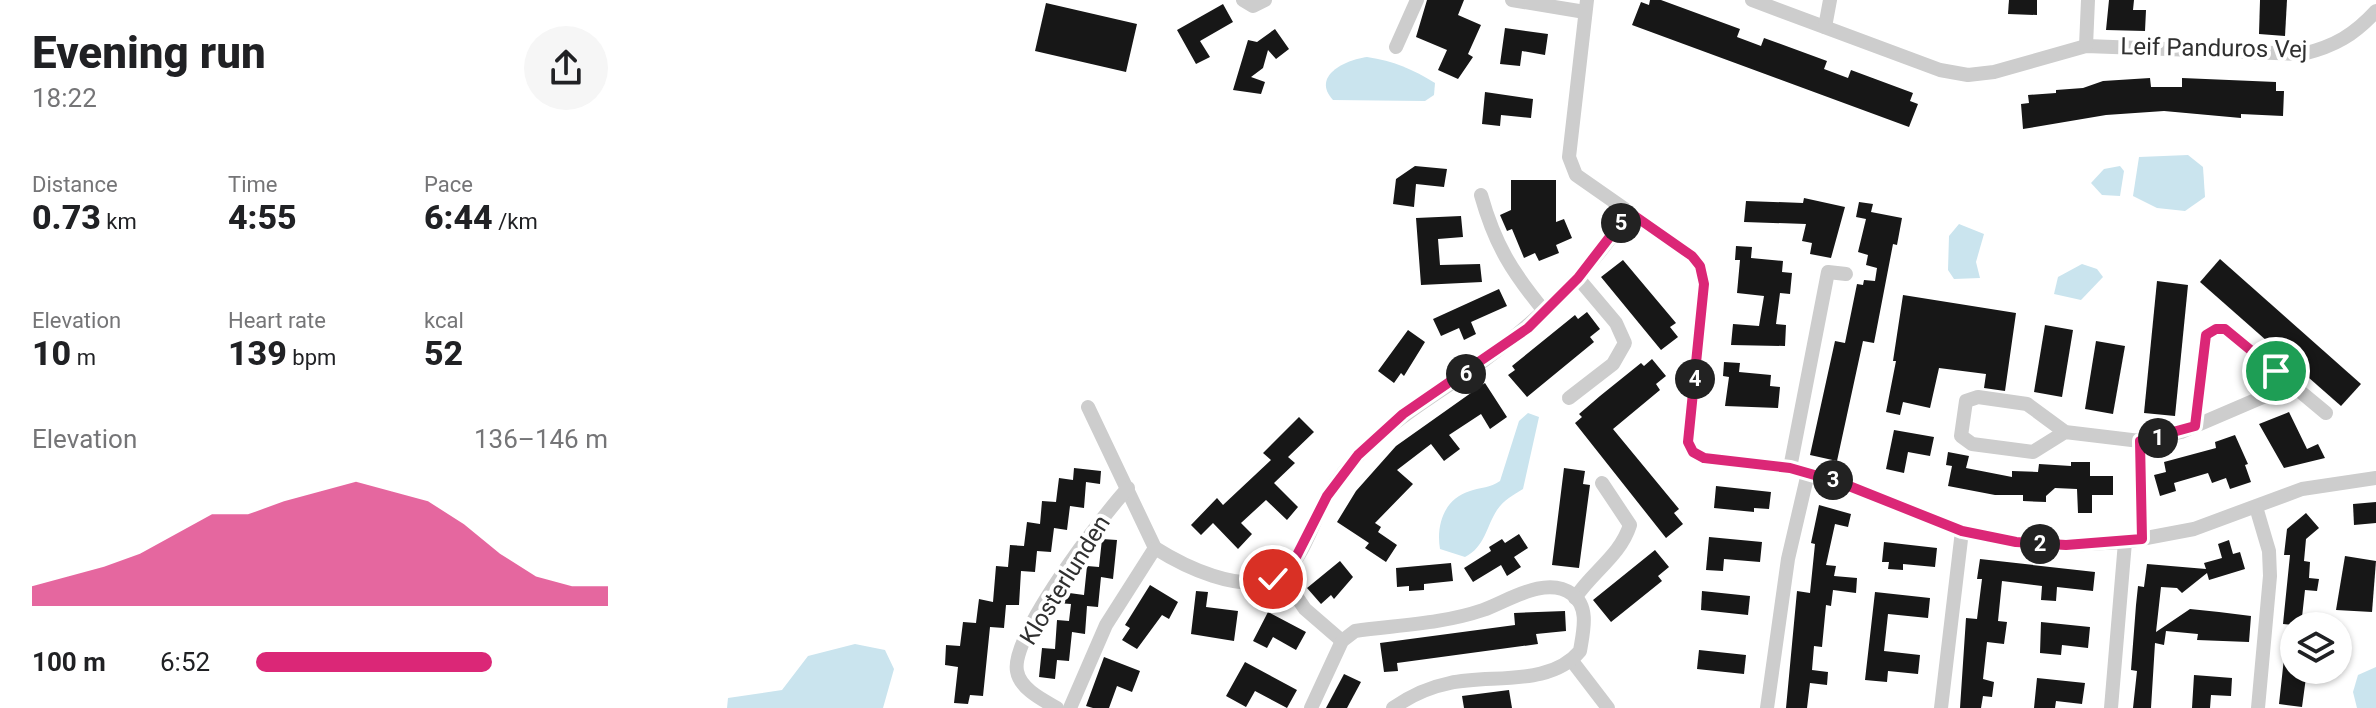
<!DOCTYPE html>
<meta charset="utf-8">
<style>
body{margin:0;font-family:Roboto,sans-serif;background:#f6f6f6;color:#202124;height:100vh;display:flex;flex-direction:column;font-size:30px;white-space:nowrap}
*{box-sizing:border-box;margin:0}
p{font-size:26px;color:#757577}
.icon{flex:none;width:44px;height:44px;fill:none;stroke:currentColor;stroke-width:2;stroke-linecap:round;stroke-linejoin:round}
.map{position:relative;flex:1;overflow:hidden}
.panel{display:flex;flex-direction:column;background:#fff;width:640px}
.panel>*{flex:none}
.buttons{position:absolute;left:1640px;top:612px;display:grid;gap:16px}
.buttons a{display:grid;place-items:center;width:72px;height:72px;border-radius:50%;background:#fff;box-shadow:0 2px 6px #0004;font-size:40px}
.pin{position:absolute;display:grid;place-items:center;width:68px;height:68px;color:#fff;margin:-34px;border:4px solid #fff;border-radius:50%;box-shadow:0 2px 8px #0007}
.km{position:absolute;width:40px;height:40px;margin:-20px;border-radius:50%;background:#222;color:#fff;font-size:22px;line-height:40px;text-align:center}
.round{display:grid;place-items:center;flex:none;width:84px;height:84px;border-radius:42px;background:#f6f6f6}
.overview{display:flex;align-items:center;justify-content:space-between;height:136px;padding:0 32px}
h1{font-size:44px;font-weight:800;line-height:60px}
.metrics{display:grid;grid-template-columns:repeat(3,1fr);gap:12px;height:136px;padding:8px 32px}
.metrics div{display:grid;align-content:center}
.metrics b{font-size:34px;font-weight:800}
.metrics small{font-size:22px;font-weight:400}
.metrics p{font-size:22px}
.chart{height:224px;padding:16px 32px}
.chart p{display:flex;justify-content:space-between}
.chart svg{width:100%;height:144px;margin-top:8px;fill:#db2777;opacity:.7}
ul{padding:0 32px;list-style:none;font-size:26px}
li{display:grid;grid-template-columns:128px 96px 1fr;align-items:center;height:60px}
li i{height:20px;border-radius:10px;background:#db2777}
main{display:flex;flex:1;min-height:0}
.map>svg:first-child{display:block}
.water{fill:#cae4ee}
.building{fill:#171717}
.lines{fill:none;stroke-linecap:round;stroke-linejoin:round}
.minor{stroke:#cdcdcd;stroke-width:14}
.route-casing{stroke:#fff;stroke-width:16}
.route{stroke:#db2777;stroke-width:10}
.labels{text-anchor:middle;stroke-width:8;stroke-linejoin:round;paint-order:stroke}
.street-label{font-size:24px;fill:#303030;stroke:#fff}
</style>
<main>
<section class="panel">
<div class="overview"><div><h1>Evening run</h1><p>18:22</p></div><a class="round"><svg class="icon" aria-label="share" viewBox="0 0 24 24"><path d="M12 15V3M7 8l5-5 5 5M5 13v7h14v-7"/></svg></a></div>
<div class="metrics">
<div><p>Distance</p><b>0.73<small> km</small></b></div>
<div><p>Time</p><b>4:55</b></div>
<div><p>Pace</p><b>6:44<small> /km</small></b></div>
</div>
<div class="metrics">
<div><p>Elevation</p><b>10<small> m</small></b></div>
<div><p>Heart rate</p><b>139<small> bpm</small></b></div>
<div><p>kcal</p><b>52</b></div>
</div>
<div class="chart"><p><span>Elevation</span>136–146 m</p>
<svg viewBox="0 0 160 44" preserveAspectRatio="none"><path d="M0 44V38L10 35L20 32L30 28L40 22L50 16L60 16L70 12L80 9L90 6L100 9L110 12L120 19L130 28L140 35L150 38L160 38V44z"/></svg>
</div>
<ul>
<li><b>100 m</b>6:52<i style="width:67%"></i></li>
</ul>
</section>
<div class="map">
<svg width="1736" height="708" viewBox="0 0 1736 708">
<rect width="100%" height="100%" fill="#fff"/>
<!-- water -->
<g class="water">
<path d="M727,57C754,61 772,69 795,83L794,95L785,101L693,100C671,76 705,60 727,57Z"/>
<polygon points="1548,155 1563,167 1565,197 1545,211 1517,208 1493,196 1499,157"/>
<polygon points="1480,166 1484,171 1480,196 1462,195 1451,183 1464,169"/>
<polygon points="1319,224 1344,234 1336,262 1340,278 1314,279 1308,270 1309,236"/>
<polygon points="1442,264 1457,269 1463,277 1441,300 1414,294 1418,277"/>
<path d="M888,413L899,417L883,489C873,495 864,500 857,510C846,527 845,547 825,557L800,549C796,525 804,499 830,491C841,487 850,488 860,481L879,421Z"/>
<polygon points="215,644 245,650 254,669 243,708 87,708 88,698 142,690 168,656"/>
<polygon points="1736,667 1736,708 1717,708 1713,692 1718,675"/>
</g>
<!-- building -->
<g class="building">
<polygon points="787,0 824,0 818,15 841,25 828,54 833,57 818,79 798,70 807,50 776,37"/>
<polygon points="1010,0 1021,0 1100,29 1097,37 1121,46 1124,38 1187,61 1184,69 1208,78 1211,70 1273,93 1270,101 1278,104 1269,127 992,25 1001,2 1009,5"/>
<polygon points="1369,0 1397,0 1397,15 1368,14"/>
<polygon points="1469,0 1494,0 1493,10 1506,10 1505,31 1466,30"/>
<polygon points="1620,0 1647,0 1645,36 1619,34"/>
<polygon points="406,3 497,24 486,72 395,51"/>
<polygon points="583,4 593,22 560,41 570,57 556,64 537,30"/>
<polygon points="865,28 908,34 905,55 882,51 880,66 860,64"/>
<polygon points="635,29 649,49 636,59 628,50 623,68 611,77 625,82 621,94 593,90 608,40 617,42"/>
<polygon points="1510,78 1511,87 1542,87 1542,78 1636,82 1636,91 1644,91 1643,116 1601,114 1601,118 1524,111 1466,115 1383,129 1381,104 1389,103 1388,95 1416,93 1416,90 1443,88 1463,81"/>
<polygon points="845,92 893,99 891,118 861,115 860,126 842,124"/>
<polygon points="775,166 807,169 804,187 776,184 774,207 753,204 756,179"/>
<polygon points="871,180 916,180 916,222 924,219 932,238 916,245 919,253 899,261 895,253 884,258 872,229 867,231 860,215 871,210"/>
<polygon points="1164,198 1205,207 1191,258 1170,254 1172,243 1162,241 1166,224 1104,222 1106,201 1163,203"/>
<polygon points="1219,202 1233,204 1231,212 1262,218 1257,245 1253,244 1234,343 1223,341 1197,461 1170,455 1195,341 1205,343 1217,284 1223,285 1224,280 1235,281 1237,268 1226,265 1228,255 1218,252 1226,219 1216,217"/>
<polygon points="821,216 823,237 798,239 800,265 840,264 842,282 781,285 776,218"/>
<polygon points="1096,246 1112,247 1111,258 1143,261 1142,272 1152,273 1150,294 1140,293 1136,324 1146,325 1145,346 1091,345 1093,324 1119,326 1124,296 1097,293 1100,260 1095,260"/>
<polygon points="1580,259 1721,384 1701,406 1560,282"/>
<polygon points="983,260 1036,323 1030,327 1038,337 1021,350 961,277"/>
<polygon points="1517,281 1548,285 1535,416 1504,413"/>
<polygon points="859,289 867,306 831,322 836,334 824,340 819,328 801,336 793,319"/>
<polygon points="1263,295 1376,313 1365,391 1344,388 1346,374 1299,368 1290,408 1263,402 1260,415 1246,412 1256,361 1253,361"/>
<polygon points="947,312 960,329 950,337 954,342 887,397 868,375 875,370 872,366 935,315 938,319"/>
<polygon points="1405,325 1433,330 1422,397 1394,392"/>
<polygon points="768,330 785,342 764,376 761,373 754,383 738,371"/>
<polygon points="1456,341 1485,346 1473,414 1445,409"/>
<polygon points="1012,359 1026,376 1016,384 1020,390 973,429 1039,509 1034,513 1043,524 1026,538 935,423 942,417 939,414 960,396 1001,363 1004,366"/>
<polygon points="1084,362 1100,363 1099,372 1131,375 1130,386 1140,387 1138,408 1085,406 1089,377 1083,376"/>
<polygon points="845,383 867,417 850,429 841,414 809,435 820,449 804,461 791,444 757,470 773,484 735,523 741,527 738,532 757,545 746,562 725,548 729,543 697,522 716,491 756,446"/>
<polygon points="1649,412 1667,449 1678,444 1685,458 1644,468 1619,424"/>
<polygon points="659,417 674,432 648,457 655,463 634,483 658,507 647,520 626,500 601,523 612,534 598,549 573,523 561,535 551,525 577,498 583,505 631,460 623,453"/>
<polygon points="1254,430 1294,437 1290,456 1268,452 1264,473 1246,469"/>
<polygon points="1595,435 1608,464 1605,465 1611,482 1590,489 1586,478 1572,483 1568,473 1534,483 1536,491 1520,496 1514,475 1526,472 1524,462 1576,448 1575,442"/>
<polygon points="1308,452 1329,456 1326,468 1372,477 1372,471 1398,472 1399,464 1431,466 1431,462 1450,462 1450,476 1473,476 1473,495 1452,495 1452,513 1438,513 1437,489 1415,488 1406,496 1406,502 1383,501 1383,495 1355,495 1308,486 1312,466 1306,465"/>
<polygon points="434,468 461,471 460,484 446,482 444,508 430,506 427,530 414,528 411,552 397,551 395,572 381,571 379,605 366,605 364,628 350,627 343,696 330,695 328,704 314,703 318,667 305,665 306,645 320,646 323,622 336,623 339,599 353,602 356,566 368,567 370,545 384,546 387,522 400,524 402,501 416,502 419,478 433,480"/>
<polygon points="924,468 945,471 943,484 950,485 939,568 912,565"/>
<polygon points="1076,486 1131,492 1129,509 1114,508 1114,512 1074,508"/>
<polygon points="1736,502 1736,523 1714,525 1713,504"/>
<polygon points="1179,505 1211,514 1208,527 1195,524 1186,565 1196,566 1194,576 1217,578 1216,593 1193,590 1191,606 1186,605 1182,647 1174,646 1172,670 1188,672 1187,685 1170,683 1167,708 1146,708 1157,591 1170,593 1175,544 1171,543"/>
<polygon points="1666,513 1679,528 1666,539 1664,561 1670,562 1669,578 1679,579 1677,591 1665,590 1661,626 1643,624 1650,555 1644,555 1647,529"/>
<polygon points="879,534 888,548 874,557 881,567 867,576 861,565 833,582 824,568 851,551 849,547 862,539 865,543"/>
<polygon points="1069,537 1122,542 1120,562 1084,559 1083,571 1066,570"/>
<polygon points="462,539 477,540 473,579 461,577 458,607 447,606 445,634 432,632 429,661 417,660 415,679 399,677 402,648 415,649 417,620 429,621 431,604 417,603 418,600 422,592 444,595 447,566 459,567"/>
<polygon points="1589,540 1593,554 1600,552 1605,569 1569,580 1567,573 1542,593 1537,588 1521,587 1516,632 1550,609 1579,612 1611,616 1609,642 1557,640 1558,634 1526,631 1524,645 1515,643 1511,708 1493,708 1497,671 1491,670 1496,605 1498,586 1504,587 1507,564 1566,569 1564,563 1582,558 1578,544"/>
<polygon points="1244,542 1297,548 1295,567 1263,564 1263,570 1248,569 1249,562 1242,562"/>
<polygon points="1015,550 1029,567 1018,576 1022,581 971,622 953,600"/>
<polygon points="1705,556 1736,561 1732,612 1696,610"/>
<polygon points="1340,559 1455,572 1453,591 1417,587 1416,601 1401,600 1402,586 1362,581 1358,621 1367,622 1364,644 1347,642 1343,679 1354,682 1352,697 1343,696 1341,708 1320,708 1326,618 1337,619 1342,579 1337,579"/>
<polygon points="700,561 713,577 694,599 691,595 681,604 667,588"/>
<polygon points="811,563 813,581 784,584 784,590 769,591 769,586 757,587 756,568"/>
<polygon points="510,585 538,602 529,619 522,615 497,649 482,640 490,628 485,625"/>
<polygon points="556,591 568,592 566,607 598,611 594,641 551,634"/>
<polygon points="1062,591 1110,596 1108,615 1061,610"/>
<polygon points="1235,592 1290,598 1288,618 1248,614 1244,651 1280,655 1278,674 1248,671 1247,682 1225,680"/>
<polygon points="925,611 926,631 896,634 898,644 757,663 758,671 744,672 740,643 875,625 874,613"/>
<polygon points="628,612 666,632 656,650 633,637 627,648 613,641"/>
<polygon points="1401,622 1450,627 1448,648 1422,645 1421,655 1400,653"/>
<polygon points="1646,640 1654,640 1654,670 1667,670 1662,707 1639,704"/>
<polygon points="1059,650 1106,655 1104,674 1057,669"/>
<polygon points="464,657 500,671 492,692 477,686 469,708 453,708 446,706"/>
<polygon points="605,662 657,690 647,708 615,691 606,707 586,696"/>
<polygon points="704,674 721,682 707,708 686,708"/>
<polygon points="1554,675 1592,678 1591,696 1571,695 1570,708 1552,708"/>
<polygon points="1397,678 1445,683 1442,704 1416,701 1415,708 1394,708"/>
<polygon points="869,690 872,708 824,708 822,696"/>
</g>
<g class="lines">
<!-- minor -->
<g class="minor">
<polyline points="603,0 613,6 625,0"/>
<polyline points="872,0 945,12"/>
<polyline points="947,0 929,157 936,175 1052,256 1060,266 1064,284 1048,442 1053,452 1064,458 1150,468 1199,482 1322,531 1376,542 1426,545 1485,542 1554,529 1662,489 1736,478"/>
<path d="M1112,0L1300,70L1328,75L1354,72L1446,46L1663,54C1695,46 1714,35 1736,11"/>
<polyline points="1185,27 1190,0"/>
<polyline points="1446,46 1448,0"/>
<polyline points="756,47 777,0"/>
<path d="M841,195C855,245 872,272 905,312"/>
<polyline points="929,398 973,364 985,343 976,323 938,278"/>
<path d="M448,407L515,548C545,567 599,593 635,578C663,566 672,520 687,497C696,482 708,466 720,454C754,419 792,397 831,370C893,325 947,276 989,212"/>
<polyline points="1555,426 1566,335 1576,329 1585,329 1686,413"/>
<polyline points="1425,432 1393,452 1332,444 1321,436 1326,401 1338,397 1387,404 1425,432 1500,441 1541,432 1639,390"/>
<polyline points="1500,441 1502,539"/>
<polyline points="1150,468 1188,272 1206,274"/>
<polyline points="1616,507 1629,551 1630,576 1618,708"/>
<polyline points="641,574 665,609 702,641"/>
<path d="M935,598C953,571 980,556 990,525L962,483"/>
<polyline points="932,661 968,708"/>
<path d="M417,708C403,700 380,689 377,671C370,636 463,515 488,488"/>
<polyline points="430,708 466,625 515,548"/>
<path d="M671,708L702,641L715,631C758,625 802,624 843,610C868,601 906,575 932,594C950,607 943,632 940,651C910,687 852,674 810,683C790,687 770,696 753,708"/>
<polyline points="1127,708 1148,559 1168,473"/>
<polyline points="1301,708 1322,531"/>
<polyline points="1471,708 1485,542"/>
</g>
</g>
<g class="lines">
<!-- route casing -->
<g class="route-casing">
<polyline id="route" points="633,579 654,561 687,496 718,455 763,414 888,328 938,278 989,212 1052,256 1060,266 1064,284 1048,442 1053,452 1064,458 1150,468 1199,482 1322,531 1376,542 1426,545 1502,539 1500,441 1555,426 1566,335 1576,329 1585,329 1636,371"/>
</g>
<!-- route -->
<use href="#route" class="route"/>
</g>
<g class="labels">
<!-- street labels -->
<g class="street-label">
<text transform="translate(1574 48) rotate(1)" y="8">Leif Panduros Vej</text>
<text transform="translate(425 580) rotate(-58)" y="8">Klosterlunden</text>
</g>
</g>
</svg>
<div class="buttons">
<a><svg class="icon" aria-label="layers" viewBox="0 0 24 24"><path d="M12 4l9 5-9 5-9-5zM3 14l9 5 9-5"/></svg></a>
</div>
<div class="pin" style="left:1636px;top:371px;background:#1e9e55"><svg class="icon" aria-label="arrive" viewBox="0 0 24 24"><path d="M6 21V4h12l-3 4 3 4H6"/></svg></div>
<div class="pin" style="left:633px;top:579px;background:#d93025"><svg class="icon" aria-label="check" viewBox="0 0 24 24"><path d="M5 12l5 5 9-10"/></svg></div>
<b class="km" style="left:1518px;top:438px">1</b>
<b class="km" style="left:1400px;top:544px">2</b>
<b class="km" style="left:1193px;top:480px">3</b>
<b class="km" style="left:1055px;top:379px">4</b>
<b class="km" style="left:981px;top:223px">5</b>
<b class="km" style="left:826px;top:374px">6</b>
</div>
</main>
